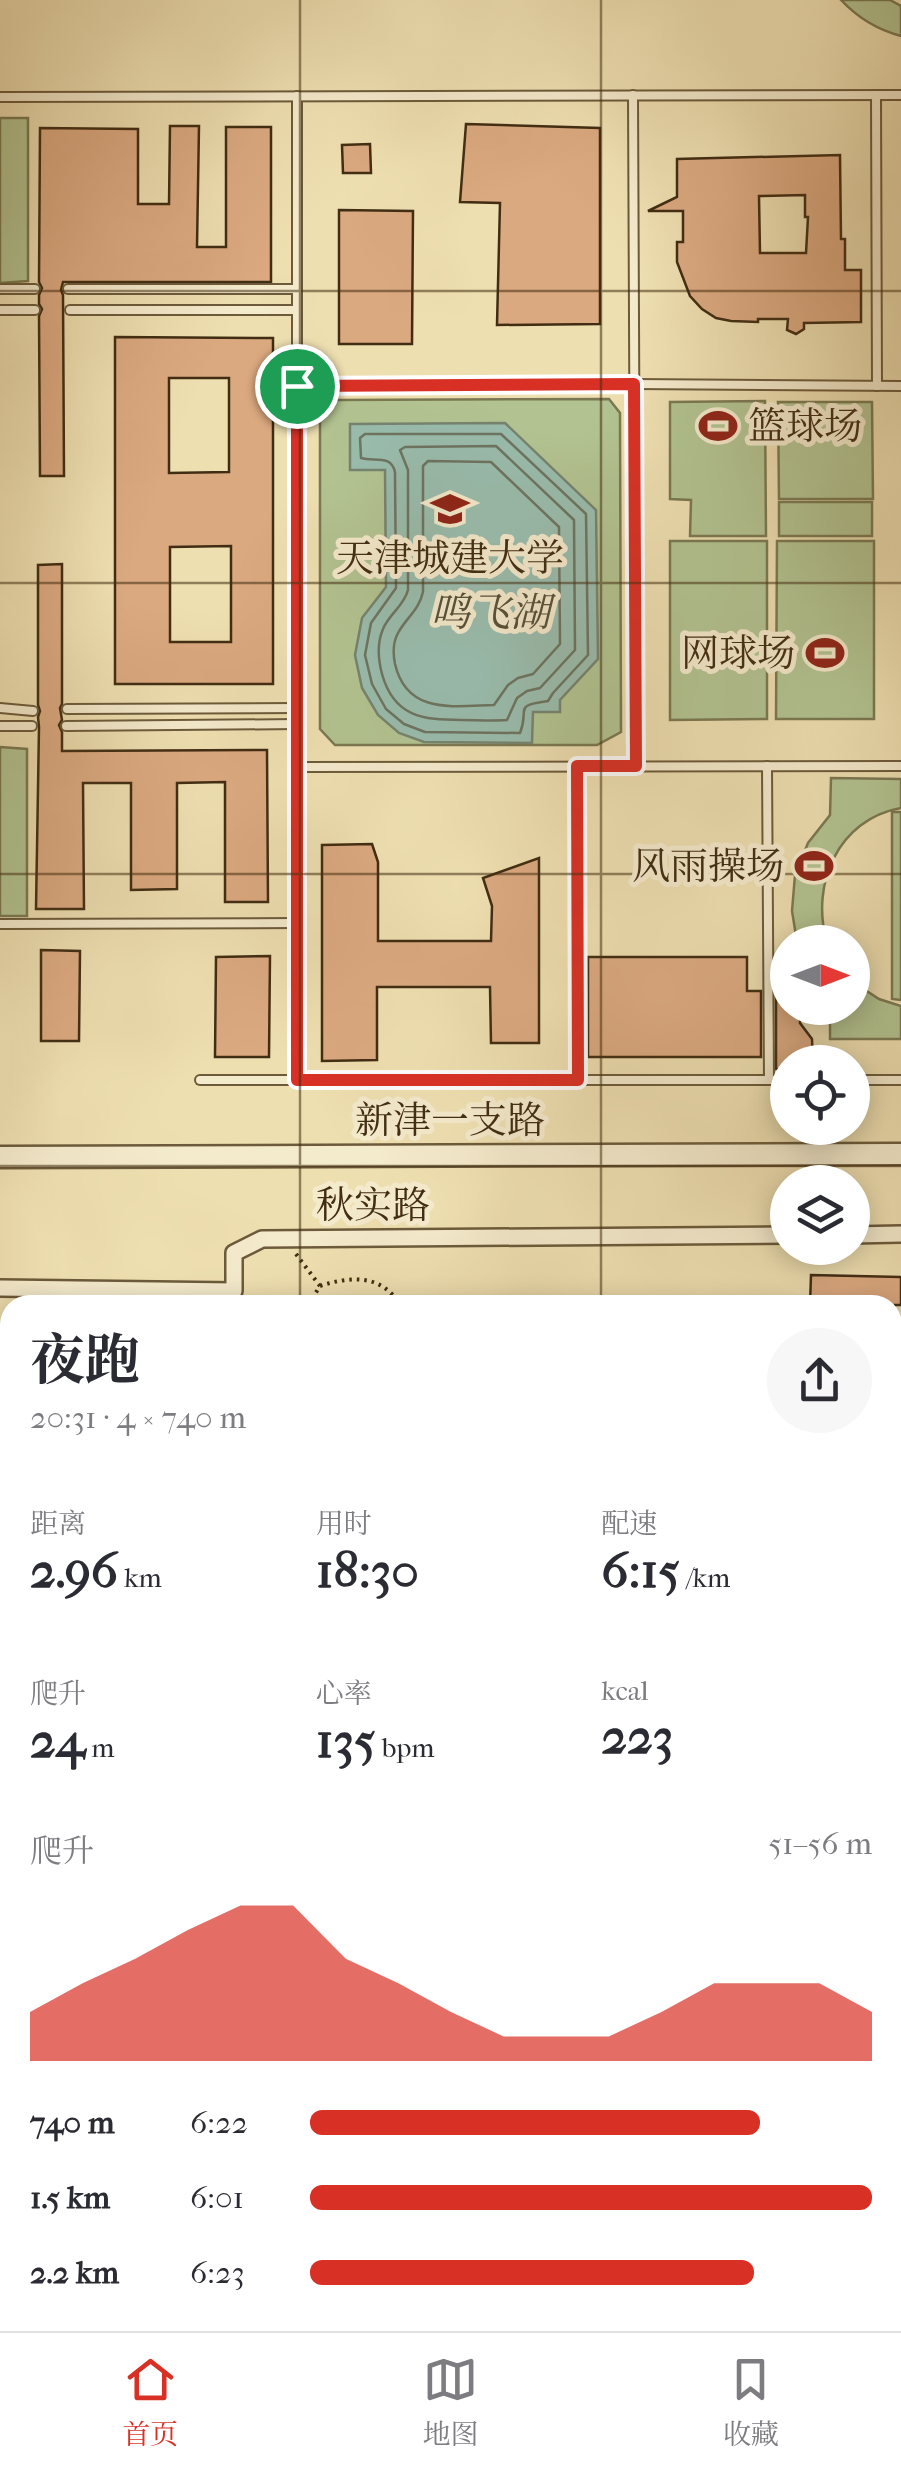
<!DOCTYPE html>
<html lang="zh">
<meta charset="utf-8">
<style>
body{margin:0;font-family:"IM FELL French Canon","Noto Serif SC",serif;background:#f7f7f7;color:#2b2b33;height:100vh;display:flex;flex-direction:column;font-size:38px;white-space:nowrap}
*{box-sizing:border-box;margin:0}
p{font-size:32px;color:#7c7c81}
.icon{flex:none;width:55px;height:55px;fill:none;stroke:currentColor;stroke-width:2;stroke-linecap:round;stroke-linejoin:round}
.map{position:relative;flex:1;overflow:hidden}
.drawer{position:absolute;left:0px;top:1295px;width:902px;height:1038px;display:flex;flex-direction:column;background:#fff;border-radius:30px 30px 0 0;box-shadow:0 5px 25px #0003}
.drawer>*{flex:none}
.needle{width:65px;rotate:90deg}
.buttons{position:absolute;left:770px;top:925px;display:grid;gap:20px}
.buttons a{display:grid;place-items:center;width:100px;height:100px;border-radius:50%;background:#fff;box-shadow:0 5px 25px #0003;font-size:50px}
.pin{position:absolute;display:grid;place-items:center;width:85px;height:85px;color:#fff;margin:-42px;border:5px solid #fff;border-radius:50%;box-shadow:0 2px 10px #0007}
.round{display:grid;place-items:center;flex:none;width:105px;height:105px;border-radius:52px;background:#f7f7f7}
.head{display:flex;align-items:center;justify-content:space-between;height:170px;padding:0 30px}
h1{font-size:55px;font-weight:700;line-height:75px}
.figures{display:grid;grid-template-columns:repeat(3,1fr);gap:15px;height:170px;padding:10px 30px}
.figures div{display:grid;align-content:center}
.figures b{font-size:50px;font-weight:700}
.figures small{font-size:28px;font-weight:400}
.figures p{font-size:28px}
.chart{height:280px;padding:20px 30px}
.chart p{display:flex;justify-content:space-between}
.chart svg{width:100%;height:180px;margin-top:10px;fill:#d93025;opacity:.7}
ul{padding:0 30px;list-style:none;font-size:32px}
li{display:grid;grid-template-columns:160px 120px 1fr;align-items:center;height:75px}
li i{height:25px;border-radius:12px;background:#d93025}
.dock{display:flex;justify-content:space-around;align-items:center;height:140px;border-top:2px solid #e1e1e2;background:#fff;font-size:28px;color:#7c7c81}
.dock a{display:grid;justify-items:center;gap:5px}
.dock .selected{color:#d93025}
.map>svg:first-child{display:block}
.green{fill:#b2c391;stroke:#7a7852;stroke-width:2.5}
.water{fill:#99bcad;stroke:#76836f;stroke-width:2.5}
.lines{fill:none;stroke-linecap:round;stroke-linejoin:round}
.shore{stroke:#6d7460;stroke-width:2.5}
.building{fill:#dba980;stroke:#412d13;stroke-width:2.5;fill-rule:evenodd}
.service-casing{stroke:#6c5a3a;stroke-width:12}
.minor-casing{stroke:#6c5a3a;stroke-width:20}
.tertiary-casing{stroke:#6c5a3a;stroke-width:25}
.path{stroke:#412d13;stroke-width:4;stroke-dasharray:2.5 5;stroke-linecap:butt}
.service{stroke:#f4eacc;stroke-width:8}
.minor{stroke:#f4eacc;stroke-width:15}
.tertiary{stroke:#f4eacc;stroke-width:20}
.route-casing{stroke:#fff;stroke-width:20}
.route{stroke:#d93025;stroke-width:12}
.grid{fill:none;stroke:#412d13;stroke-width:2.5;stroke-opacity:0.55}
.labels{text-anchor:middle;stroke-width:10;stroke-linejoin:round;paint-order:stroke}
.poi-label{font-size:38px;fill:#412d13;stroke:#f4eacc;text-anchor:end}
.street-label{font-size:38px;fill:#412d13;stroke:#f4eacc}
.water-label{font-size:40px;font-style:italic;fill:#57513a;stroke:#f4eacc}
</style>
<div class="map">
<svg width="901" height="2331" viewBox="0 0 901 2331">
<rect width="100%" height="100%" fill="#eedfb1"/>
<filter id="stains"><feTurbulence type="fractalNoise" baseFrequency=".002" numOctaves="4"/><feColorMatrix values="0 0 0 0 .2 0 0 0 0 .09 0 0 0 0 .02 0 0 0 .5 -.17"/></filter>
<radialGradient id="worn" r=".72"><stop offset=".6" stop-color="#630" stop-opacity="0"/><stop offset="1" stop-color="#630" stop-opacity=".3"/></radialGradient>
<!-- green -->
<g class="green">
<path d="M841,0H890L901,6V36C878,30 857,17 841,0Z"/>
<polygon points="0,118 28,118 28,281 0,283"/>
<polygon points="609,399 620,413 621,732 597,745 335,745 320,729 320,409 331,400"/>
<polygon points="765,401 766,536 690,536 691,500 670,499 670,402"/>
<polygon points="778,402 872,402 873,499 779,499"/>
<rect x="779" y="502" width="93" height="34"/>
<polygon points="670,541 767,541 767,719 670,720"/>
<polygon points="777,541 874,541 874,719 776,719"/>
<polygon points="0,747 27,749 27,916 0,916"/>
<path d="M831,778L901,779V808C838,819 810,885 827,942H797L792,911L795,875L808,843L830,815Z"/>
<polygon points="892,812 901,812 901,1000 892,999"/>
<polygon points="853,982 879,999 901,1006 901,1039 830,1039 830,1008 852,1008"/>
<polygon points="893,1750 901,1750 901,1937 892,1937"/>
</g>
<!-- water -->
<polygon class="water" points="505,423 596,510 598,659 560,700 560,712 533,712 532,743 424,742 399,733 378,715 362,688 355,655 362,618 386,587 385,470 350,470 350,424"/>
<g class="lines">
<!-- shore -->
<g class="shore">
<path d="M365,434H501L586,514L588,655L553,693L548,701C512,706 530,708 520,733L425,732L404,724L386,709L372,684L365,655L371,623L396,588L395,472C391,454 374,462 361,458L360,438Z"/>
<path d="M496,446L574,520L575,650L540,688L527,691L517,698L507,720C492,721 476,720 461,720C423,720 394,717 382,674C378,659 377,643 383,629C389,614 404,606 408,590V470L400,450L405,447Z"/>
<path d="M428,461L491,462L559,527L560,644L533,674L518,678L508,685L494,705C453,706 407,715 395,664C393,654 393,642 398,633C406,618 419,610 423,592V466Z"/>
</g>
</g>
<!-- building -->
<g class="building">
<polygon points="466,124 600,128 600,324 497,325 500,203 460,202"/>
<polygon points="170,126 199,126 197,247 226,247 226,127 271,127 271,282 63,282 61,290 63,295 64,476 40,476 39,316 42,309 39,304 39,295 42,288 39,282 40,128 138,129 138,204 169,204"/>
<polygon points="370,144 371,173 343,173 342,145"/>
<path d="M840,155L841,239H845V270H861V322L804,323V329L796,334L787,330L788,319H758V322L731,321L716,318L702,309L690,296L677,262V242H683V211H648L677,197V159ZM805,195V217H808L806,253H760L759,196Z"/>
<polygon points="339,210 413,211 412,344 339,344"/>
<path d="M115,337L273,338V684H115ZM169,378H229V472L169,473ZM231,546V642H170V547Z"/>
<polygon points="62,564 62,704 60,708 62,720 59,725 62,732 62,751 267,750 268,902 225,902 225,782 177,783 177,889 131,890 131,783 83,783 84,909 36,909 39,727 38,717 40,711 38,705 38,565"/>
<polygon points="372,844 378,862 378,941 491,941 492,906 483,878 539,858 539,1043 491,1043 490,987 377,987 377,1060 322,1061 322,845"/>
<polygon points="41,950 80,951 79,1041 41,1041"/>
<polygon points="270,956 269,1057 215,1057 216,957"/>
<polygon points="588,957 747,957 747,991 761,991 761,1057 588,1057"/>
<polygon points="776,991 788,991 788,1008 800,1008 800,1023 812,1039 813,1062 788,1062 788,1069 776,1069"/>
<polygon points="811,1275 901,1277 901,1305 810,1305"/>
</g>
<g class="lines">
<!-- service casing -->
<g class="service-casing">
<g id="service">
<polyline points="633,95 636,767"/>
<polyline points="876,95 877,386"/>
<polyline points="297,96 297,1080"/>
<polyline points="0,97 901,95"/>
<polyline points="0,289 35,289"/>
<polyline points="68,289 297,289"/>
<polyline points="0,310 35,310"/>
<polyline points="70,310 297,310"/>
<polyline points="297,386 634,384 901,386"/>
<polyline points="0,708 33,711"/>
<polyline points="67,709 298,708"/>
<polyline points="0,726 32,726"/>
<polyline points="66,726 298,724"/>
<polyline points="767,766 769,1080"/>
<polyline points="298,767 901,766"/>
<polyline points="577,767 578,1080"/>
<polyline points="0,924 298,923"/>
<polyline points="200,1080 788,1080"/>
<polyline points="852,1080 901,1080"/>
</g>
</g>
<!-- minor casing -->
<g class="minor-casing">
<g id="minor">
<polyline points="852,1235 901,1234"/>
<polyline points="0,1288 234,1291 234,1253 262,1239 788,1235"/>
<polyline points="0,1621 10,1621"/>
<polyline points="892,1628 901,1628"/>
</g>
</g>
<!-- tertiary casing -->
<g class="tertiary-casing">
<polyline id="tertiary" points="0,1157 901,1154"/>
</g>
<!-- path -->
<g class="path">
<polyline points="296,1254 320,1286"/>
<path d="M308,1305L320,1286C350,1276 382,1274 400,1305"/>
</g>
<!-- service -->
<use href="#service" class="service"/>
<!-- minor -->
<use href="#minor" class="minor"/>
<!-- tertiary -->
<use href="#tertiary" class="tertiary"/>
</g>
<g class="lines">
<!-- route casing -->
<g class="route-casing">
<polygon id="route" points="634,384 636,766 577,766 578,1080 297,1080 297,386"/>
</g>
<!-- route -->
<use href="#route" class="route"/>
</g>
<!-- grid -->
<path class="grid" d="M300,0V1305M601,0V1305M0,291H901M0,583H901M0,874H901M0,1166H901M0,1457H10M892,1457H901M0,1748H10M892,1748H901M0,2040H10M892,2040H901M300,2322V2331M601,2322V2331"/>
<!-- icons -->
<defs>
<g id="stadium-bare" transform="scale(3)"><path d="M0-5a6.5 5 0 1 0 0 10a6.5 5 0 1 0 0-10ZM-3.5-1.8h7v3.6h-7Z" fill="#8f2418" stroke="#f4eacc" stroke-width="2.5" paint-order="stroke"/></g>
<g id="university-bare" transform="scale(3)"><path d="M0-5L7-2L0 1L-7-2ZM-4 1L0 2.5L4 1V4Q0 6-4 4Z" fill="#8f2418" stroke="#f4eacc" stroke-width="2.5" paint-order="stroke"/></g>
</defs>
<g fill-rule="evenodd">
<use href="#stadium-bare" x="718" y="426"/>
<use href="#university-bare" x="450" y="509"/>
<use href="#stadium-bare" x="825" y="653"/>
<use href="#stadium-bare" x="814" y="866"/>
</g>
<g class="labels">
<!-- poi labels -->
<g class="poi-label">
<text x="748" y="439" text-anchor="start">篮球场</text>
<text x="450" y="571" text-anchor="middle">天津城建大学</text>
<text x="795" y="666">网球场</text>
<text x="784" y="879">风雨操场</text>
</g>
<!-- street labels -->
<g class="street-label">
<text x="450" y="1133">新津一支路</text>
<text x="373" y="1218">秋实路</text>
</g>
<!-- water labels -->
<g class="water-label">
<text x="490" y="626">鸣飞湖</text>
</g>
</g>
<rect width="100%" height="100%" filter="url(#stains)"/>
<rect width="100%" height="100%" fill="url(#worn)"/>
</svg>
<div class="buttons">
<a><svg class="needle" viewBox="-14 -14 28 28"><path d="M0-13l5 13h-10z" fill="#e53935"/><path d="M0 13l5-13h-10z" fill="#7c7c81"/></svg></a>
<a><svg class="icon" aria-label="locate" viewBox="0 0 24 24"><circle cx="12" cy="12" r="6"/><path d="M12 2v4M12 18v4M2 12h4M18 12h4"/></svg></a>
<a><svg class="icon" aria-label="layers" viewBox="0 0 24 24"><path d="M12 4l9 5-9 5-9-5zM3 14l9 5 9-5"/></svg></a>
</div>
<div class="pin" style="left:297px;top:386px;background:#1e9e55"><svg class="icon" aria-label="arrive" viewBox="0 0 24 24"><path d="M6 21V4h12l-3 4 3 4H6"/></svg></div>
<section class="drawer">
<div class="head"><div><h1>夜跑</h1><p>20:31 · 4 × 740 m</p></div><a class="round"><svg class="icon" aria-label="share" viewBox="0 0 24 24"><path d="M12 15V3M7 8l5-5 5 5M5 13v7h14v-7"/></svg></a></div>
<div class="figures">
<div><p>距离</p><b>2.96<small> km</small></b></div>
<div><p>用时</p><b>18:30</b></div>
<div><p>配速</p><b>6:15<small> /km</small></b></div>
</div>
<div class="figures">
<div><p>爬升</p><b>24<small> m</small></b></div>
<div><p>心率</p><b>135<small> bpm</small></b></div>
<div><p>kcal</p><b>223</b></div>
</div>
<div class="chart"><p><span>爬升</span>51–56 m</p>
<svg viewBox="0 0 160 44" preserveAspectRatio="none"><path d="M0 44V32L10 25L20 19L30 12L40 6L50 6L60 19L70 25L80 32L90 38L100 38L110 38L120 32L130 25L140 25L150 25L160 32V44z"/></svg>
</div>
<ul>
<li><b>740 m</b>6:22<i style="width:80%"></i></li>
<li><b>1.5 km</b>6:01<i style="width:100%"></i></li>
<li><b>2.2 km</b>6:23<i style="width:79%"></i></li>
</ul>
</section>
</div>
<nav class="dock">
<a class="selected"><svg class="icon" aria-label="home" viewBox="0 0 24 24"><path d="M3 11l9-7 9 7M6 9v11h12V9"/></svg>首页</a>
<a><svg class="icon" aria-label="map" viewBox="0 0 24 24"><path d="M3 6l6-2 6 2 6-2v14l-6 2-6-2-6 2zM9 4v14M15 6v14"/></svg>地图</a>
<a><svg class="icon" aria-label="saved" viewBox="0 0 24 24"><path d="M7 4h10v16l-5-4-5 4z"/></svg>收藏</a>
</nav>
